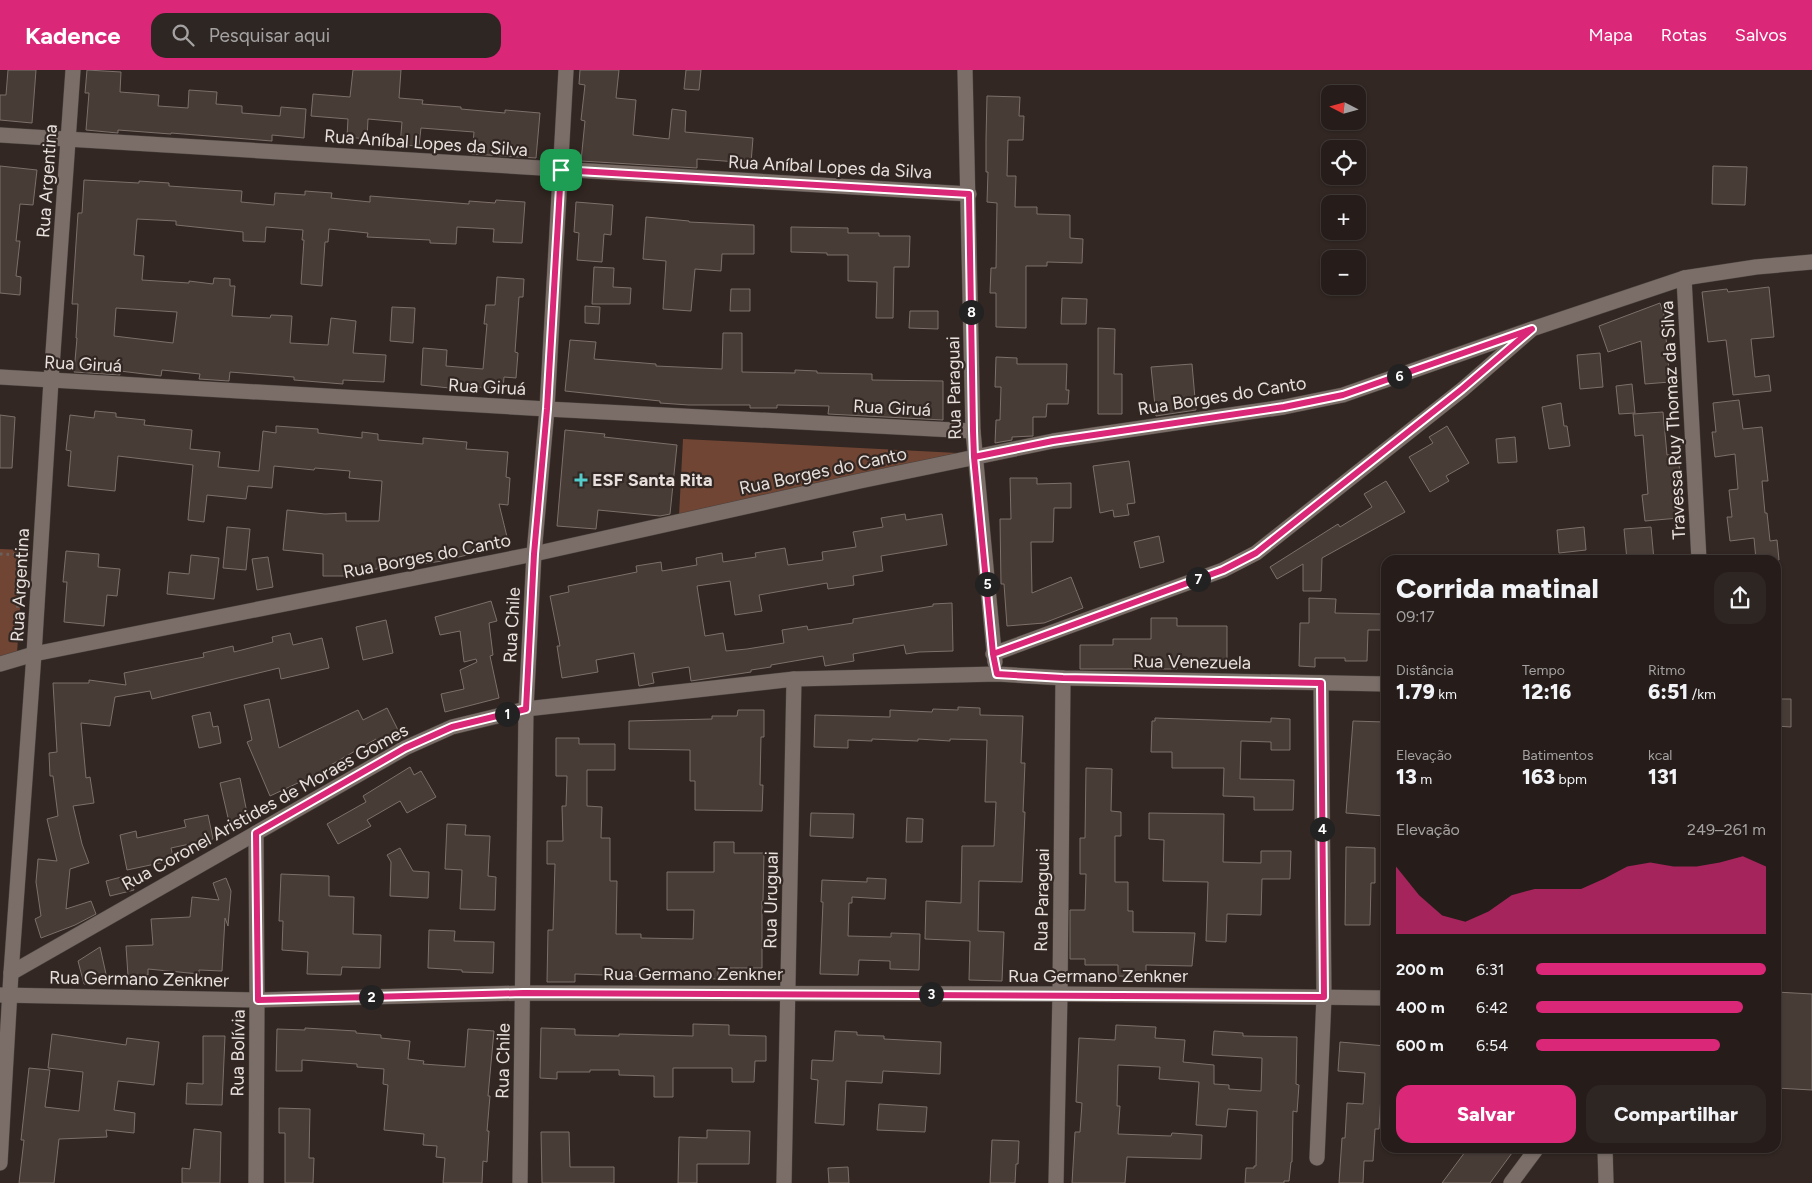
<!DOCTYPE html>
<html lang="pt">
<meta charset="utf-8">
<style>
body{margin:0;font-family:Figtree,sans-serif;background:#2e2623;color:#f1f3f6;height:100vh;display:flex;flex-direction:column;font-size:19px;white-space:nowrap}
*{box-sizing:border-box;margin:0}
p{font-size:16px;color:#a4a2a2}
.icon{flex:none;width:28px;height:28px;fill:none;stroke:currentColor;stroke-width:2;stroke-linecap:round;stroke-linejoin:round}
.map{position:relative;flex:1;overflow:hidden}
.side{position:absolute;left:1381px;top:485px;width:400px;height:598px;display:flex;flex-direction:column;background:#261d1a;border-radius:15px;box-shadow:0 1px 4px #0004,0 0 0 1px #423b39}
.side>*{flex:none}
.needle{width:32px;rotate:276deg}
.controls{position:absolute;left:1321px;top:15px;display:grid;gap:10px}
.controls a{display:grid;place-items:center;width:45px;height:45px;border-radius:10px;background:#261d1a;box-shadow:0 1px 4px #0004,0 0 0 1px #423b39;font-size:25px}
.pin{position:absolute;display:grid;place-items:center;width:42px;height:42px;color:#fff;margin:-21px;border-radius:10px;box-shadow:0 2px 8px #0006}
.km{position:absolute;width:25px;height:25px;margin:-12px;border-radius:50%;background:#222;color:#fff;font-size:14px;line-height:25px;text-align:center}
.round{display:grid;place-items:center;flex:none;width:52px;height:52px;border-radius:15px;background:#2e2623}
.headline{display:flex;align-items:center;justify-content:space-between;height:85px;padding:0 15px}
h1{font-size:28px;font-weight:800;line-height:38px}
.stats{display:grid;grid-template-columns:repeat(3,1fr);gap:8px;height:85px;padding:5px 15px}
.stats div{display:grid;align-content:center}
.stats b{font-size:21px;font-weight:800}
.stats small{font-size:14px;font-weight:400}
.stats p{font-size:14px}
.chart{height:140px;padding:10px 15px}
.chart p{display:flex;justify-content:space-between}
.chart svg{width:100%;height:90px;margin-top:5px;fill:#db2777;opacity:.7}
.action{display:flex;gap:10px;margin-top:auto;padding:10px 15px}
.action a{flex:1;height:58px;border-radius:15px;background:#db2777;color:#fff;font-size:20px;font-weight:800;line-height:58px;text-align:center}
.action a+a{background:#2e2623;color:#f1f3f6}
ul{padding:0 15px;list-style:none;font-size:16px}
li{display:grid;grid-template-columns:80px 60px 1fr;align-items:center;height:38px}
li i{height:12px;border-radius:6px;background:#db2777}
header{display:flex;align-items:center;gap:30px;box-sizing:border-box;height:70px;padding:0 25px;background:#db2777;color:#fff}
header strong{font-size:24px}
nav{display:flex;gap:28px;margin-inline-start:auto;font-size:18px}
.search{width:350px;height:45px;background:#2e2623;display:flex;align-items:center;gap:12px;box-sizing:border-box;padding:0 18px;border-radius:15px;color:#a4a2a2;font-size:19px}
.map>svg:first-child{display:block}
.green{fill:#714534}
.building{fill:#483c37;stroke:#7d706b;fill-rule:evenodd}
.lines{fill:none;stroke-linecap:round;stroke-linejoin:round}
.minor-casing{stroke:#4a423e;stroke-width:16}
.path{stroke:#6a605c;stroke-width:3;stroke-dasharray:2.5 4;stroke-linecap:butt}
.minor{stroke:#7b6e68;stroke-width:15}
.route-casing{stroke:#fff;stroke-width:10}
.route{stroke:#db2777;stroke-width:6}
.poi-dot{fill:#52cdcc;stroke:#322722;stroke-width:2}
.labels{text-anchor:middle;stroke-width:4.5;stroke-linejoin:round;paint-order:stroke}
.street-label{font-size:18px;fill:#e7e0dd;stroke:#322722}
.poi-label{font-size:18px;font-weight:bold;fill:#e7e0dd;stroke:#322722;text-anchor:start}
</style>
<header>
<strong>Kadence</strong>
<div class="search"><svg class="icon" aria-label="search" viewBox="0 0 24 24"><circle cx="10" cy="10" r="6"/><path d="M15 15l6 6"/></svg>Pesquisar aqui</div>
<nav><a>Mapa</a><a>Rotas</a><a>Salvos</a></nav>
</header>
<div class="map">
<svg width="1812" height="1113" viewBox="0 0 1812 1113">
<rect width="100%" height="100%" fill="#322722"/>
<!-- green -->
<g class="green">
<polygon points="683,369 958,383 679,446"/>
<polygon points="0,479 24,480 17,583 0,588"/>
</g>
<!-- building -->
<g class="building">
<polygon points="8,0 36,0 32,53 0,50 0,25 6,25"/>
<polygon points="87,0 121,2 120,22 159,25 158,36 188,38 189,20 217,22 216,34 242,36 242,43 280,46 281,37 306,39 304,68 272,65 272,71 171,63 171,64 118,60 118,63 86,60 89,23 85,23"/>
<polygon points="353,0 401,0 399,28 423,30 422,34 461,37 461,39 505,43 505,40 540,43 536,88 472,84 474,62 421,58 419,76 400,75 402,52 368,49 367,69 347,67 348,49 311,46 313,24 350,27"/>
<polygon points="580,0 619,0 616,28 636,30 633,65 669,69 672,39 686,41 685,62 753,68 751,93 697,89 697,98 581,91 585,51 581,50 585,15 579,14"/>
<polygon points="686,0 701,0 699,20 684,19"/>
<polygon points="987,26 1020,27 1019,46 1024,46 1023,70 1008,70 1007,106 1016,106 1015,137 1037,137 1037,144 1070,145 1070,168 1083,169 1082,193 1047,192 1047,196 1026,196 1026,258 996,257 996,223 990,223 991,198 996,198 997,133 987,132 988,102 986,102 986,69"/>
<polygon points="0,96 37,100 33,135 20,134 16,171 20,171 16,206 21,207 20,225 0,223"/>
<polygon points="1713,96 1747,97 1745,135 1712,134"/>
<path d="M84,110L139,113V111L169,113V116L242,121L241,132L274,135L275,123L305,125V121L332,123L331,128L370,132V126L469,134V131L495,133L496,130L525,132L522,173L493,172L494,159L457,157L456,174L430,173V170L367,167L368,163L329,159L328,172H325L322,216L301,214L304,170H302L303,160L266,157L265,172L243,171V162L176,155V151L137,149L134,185L144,186L142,210L189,213V211L213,214L214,208L230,209V216H235L232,246L270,248L271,245L292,246L290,273L328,275L331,248L356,251L353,283L386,285L384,312L343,310V314L294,310V307L230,302L229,311L199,309L200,304L162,300L161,306L120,301V305L74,302L77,268H76L78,234H72L78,143H82ZM116,238L177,242L173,273L114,266Z"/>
<polygon points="576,132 613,135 611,165 604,164 602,192 577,190 579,163 574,162"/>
<polygon points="646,147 689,151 689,152 754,155 754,184 722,184 721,201 695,199 691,241 663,239 666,191 643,189"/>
<polygon points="791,157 848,158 848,163 879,163 879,166 910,166 909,197 894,197 893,248 876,248 877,212 848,211 848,185 827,185 827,183 791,182"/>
<polygon points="594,197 614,198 613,217 631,218 630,234 592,234"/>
<polygon points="497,207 524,209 523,227 519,227 515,282 518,283 516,308 504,307 503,319 478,317 478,321 421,315 423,278 447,280 446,296 483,299 487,254 484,254 486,235 495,235"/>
<polygon points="1769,217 1774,267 1751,269 1755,307 1769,305 1771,321 1733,325 1726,270 1708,272 1702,222 1727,219 1728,222"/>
<polygon points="731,219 750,219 750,241 730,241"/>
<polygon points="1062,228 1087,229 1086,254 1061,254"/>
<polygon points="1660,233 1671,266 1666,268 1670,312 1645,314 1641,271 1608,282 1599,256"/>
<polygon points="585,236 600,237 599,254 585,253"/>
<polygon points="392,237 415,238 413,273 390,271"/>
<polygon points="910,241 938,241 938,259 909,258"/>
<polygon points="1098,258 1115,259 1114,304 1122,304 1122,344 1098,344"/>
<polygon points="723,263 742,263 742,302 795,303 795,300 817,301 817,303 872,304 872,310 943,311 943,350 828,344 829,336 777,335 777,338 750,338 750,335 689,335 660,333 660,331 565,321 570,270 596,272 594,289 656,294 656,296 722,299"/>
<polygon points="1600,283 1603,317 1580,319 1577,285"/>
<polygon points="996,287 1017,288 1017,294 1067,294 1066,320 1069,320 1068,334 1047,334 1046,347 1033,347 1033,366 1012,367 1012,370 995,373 996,350 1000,350 1001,317 995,317"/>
<polygon points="1192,294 1196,340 1156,346 1151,297"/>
<polygon points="1632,314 1635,343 1619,344 1616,316"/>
<polygon points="1739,330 1743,359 1762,357 1768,411 1762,411 1765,443 1767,443 1770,471 1777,470 1779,490 1756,490 1754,468 1730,471 1727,447 1732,447 1729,420 1738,419 1735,384 1715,387 1712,362 1716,362 1713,333"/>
<polygon points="1561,333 1564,356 1567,356 1570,376 1549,379 1542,337"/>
<polygon points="95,341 116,343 116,347 145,350 144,355 192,360 190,379 220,382 218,397 259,401 263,361 276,363 276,356 318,359 318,363 362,368 362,362 378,364 378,370 423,374 423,368 467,372 466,379 508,382 506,407 510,408 508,435 499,434 509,475 442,491 422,494 421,490 378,494 377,499 347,499 347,506 323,506 323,484 283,480 287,440 325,444 346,443 346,451 379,451 382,411 349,408 350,401 315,398 314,400 274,396 272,418 248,416 246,429 207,425 204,452 188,450 193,395 118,386 115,421 68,416 71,381 66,380 70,345 94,348"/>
<polygon points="1663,342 1667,385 1678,384 1681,415 1676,415 1679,448 1645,451 1642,425 1648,424 1643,365 1635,366 1633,344"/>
<polygon points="0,345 15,347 12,398 0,398"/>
<polygon points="1447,356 1469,393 1446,406 1449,411 1430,422 1409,387 1433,373 1429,367"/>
<polygon points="565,360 605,364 604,367 677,375 670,444 660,446 598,440 596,459 557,456"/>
<polygon points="1515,367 1517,392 1498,393 1496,369"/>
<polygon points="1129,391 1135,433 1127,434 1129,445 1114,447 1113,440 1100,443 1093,396"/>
<polygon points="1010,408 1037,408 1037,414 1071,413 1071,438 1054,438 1053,472 1031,472 1032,523 1071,507 1083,538 1044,553 1007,556 1004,514 1001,514 1000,449 1011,449"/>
<polygon points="1386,411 1405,442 1322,488 1321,521 1303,521 1303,494 1277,509 1270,497 1338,454 1340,457 1372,437 1364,424"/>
<polygon points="905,444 906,450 942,444 947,475 881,486 883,501 853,506 854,515 828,519 827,513 759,525 762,541 735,545 730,511 697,516 705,566 723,563 726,581 747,579 784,573 782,560 807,556 808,560 853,553 853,549 933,536 933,534 952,533 953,581 919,582 906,584 904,575 853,584 854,591 825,596 823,586 771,595 771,597 751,600 751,602 691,611 689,597 652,603 654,613 639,616 634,583 596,590 598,602 562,608 557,576 560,576 550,526 569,522 568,516 637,502 636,496 661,492 662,501 697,495 696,488 722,483 723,492 756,487 755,483 785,478 788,495 823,490 822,482 856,477 853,462 883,457 881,448"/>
<polygon points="227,457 250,459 246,500 223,498"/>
<polygon points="1584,457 1586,480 1559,483 1557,460"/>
<polygon points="1651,457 1654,490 1627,490 1624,459"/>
<polygon points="1159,466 1164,492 1140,498 1134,472"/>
<polygon points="66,481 99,484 98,497 120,499 117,526 107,525 104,556 64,552 67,512 63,512"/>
<polygon points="191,485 219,488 214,529 167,524 169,502 189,504"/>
<polygon points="268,487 273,517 257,520 252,489"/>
<polygon points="1309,528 1336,529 1335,543 1382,544 1381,560 1368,560 1367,591 1345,591 1345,588 1315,588 1315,597 1299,596 1300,553 1309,553"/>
<polygon points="491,531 497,551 489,553 493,585 490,586 499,628 445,642 441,624 464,619 460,600 477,592 476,589 464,592 460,561 440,565 435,547"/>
<polygon points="1151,548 1177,548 1177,556 1227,556 1227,591 1177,591 1177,599 1080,599 1080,575 1113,575 1113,569 1151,569"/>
<polygon points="386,550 393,583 363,590 356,557"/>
<polygon points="290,563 293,575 322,568 329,598 281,609 279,598 152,629 150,621 115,627 110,656 81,653 86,708 90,707 94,733 73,736 82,774 89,793 70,799 66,839 91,831 96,844 75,855 41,868 35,849 41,846 36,812 38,789 57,791 47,749 58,746 53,706 50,706 49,683 57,682 53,613 89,613 89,610 126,615 124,603 204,587 203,583 233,576 234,582 273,572 272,567"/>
<polygon points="269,629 279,678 358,640 363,650 387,638 399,662 378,673 376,669 329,696 330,698 270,726 247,672 252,670 244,635"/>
<polygon points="1776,629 1791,629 1791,657 1776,656"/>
<polygon points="958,637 980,638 980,645 1023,646 1021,693 1025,693 1023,742 1025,742 1022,812 979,811 978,861 1004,862 1002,911 969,910 970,871 925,869 926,831 961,833 962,776 994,776 996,732 985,732 987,670 950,669 950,671 918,669 918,671 872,669 872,671 848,670 848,678 814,677 815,645 890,647 890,640 932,642 933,639 958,640"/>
<polygon points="738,640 764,640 764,667 761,667 760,715 763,715 762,741 695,740 695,711 690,711 690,680 629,679 629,651 712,649 712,646 737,646"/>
<polygon points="210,642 213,657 218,656 221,673 199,678 192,646"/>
<polygon points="1155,648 1271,652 1271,648 1290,649 1290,680 1271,680 1271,672 1241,671 1240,709 1294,710 1293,740 1254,740 1254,727 1223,726 1224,698 1172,698 1172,682 1151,682 1152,651 1155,651"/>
<polygon points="1353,651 1384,652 1381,709 1384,710 1383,717 1386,717 1384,746 1346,743"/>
<polygon points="556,668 579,668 579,674 615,674 615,700 587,700 587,736 602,737 601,768 610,768 610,811 617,811 616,864 641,864 641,868 693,869 694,840 667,840 667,802 714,802 714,772 734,772 734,783 764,783 763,831 762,831 762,898 718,898 718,909 575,904 575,912 547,912 548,860 553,860 555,794 547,794 547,771 563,771 562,736 566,736 567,706 556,706"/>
<polygon points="410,697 414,705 421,701 436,727 407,743 400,731 367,750 371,756 338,774 327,754 366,732 363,726"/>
<polygon points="1086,698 1112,699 1111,741 1121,742 1121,766 1115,766 1115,812 1128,812 1128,841 1133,841 1133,862 1195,863 1192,896 1146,895 1146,907 1118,906 1118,895 1085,895 1085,889 1070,889 1070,840 1085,840 1086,804 1080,804 1080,768 1085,768"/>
<polygon points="240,708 248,748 229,752 220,713"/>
<polygon points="811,743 854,744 853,768 810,766"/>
<polygon points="1149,743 1224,744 1223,792 1261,793 1261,781 1291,781 1290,809 1262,809 1261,845 1227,844 1226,872 1206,871 1208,812 1163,811 1164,770 1149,769"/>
<polygon points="208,745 213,769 171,778 174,790 127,800 120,765 136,761 137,768 186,757 184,750"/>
<polygon points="907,748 923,749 922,772 906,772"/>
<polygon points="447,754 466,755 465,765 490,766 488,806 496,807 495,840 460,839 462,800 445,799"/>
<polygon points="1346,777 1375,778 1375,813 1371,813 1370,855 1345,855"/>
<polygon points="400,778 413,801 429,802 428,828 390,826 391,792 387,785"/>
<polygon points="281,804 329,806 329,826 354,827 353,864 381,865 380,898 342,897 341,905 307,904 308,882 282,880 283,851 279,851"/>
<polygon points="129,805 134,820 110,826 106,811"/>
<polygon points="226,808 231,821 228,856 225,848 222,901 199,900 199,904 148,899 148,905 128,906 126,876 153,875 151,849 190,847 192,827 219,830 213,813"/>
<polygon points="867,808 886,809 885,829 852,827 852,833 849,833 848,866 891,867 891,863 920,864 919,900 890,899 890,891 859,890 858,905 820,904 823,832 821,832 822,810 867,812"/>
<polygon points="429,860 455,861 454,871 494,872 493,903 462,902 462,900 428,898"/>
<polygon points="100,877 108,913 84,914 78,891"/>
<polygon points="1776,922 1812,924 1812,1020 1776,1018"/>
<polygon points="693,954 729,955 729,965 766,966 766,991 755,991 754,1012 732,1012 732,998 673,998 673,1027 654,1027 654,1006 619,1005 619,1000 590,1000 590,1002 557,1002 557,1009 540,1008 541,958 575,959 575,965 619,966 619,964 693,966"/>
<polygon points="1116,955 1156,957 1155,968 1185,970 1183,992 1214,995 1214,1014 1229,1015 1229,1019 1261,1021 1262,988 1212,985 1214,961 1243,963 1243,966 1297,967 1296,1014 1299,1015 1297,1042 1293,1041 1292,1092 1291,1092 1289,1111 1284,1111 1284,1113 1245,1113 1246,1098 1254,1098 1254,1096 1256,1096 1257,1041 1228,1039 1226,1057 1196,1055 1199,1012 1159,1009 1160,997 1118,995 1117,1036 1120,1036 1118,1064 1171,1066 1172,1063 1202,1065 1201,1089 1127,1087 1125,1113 1072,1113 1075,1062 1080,1062 1082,1033 1076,1032 1079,968 1115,970"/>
<polygon points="305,958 356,961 356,963 381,965 381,968 410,971 408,989 424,991 423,994 465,997 468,959 494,961 488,1026 490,1026 487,1061 489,1061 487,1092 483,1091 482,1113 443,1113 445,1088 436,1087 437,1076 423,1075 424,1064 384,1060 388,1015 383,1014 384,999 357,997 357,994 302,990 302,1001 276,1001 277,959 305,960"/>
<polygon points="835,961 857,962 857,965 884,966 884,969 941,972 940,1004 883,1001 882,1013 846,1011 844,1055 815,1053 818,1010 811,1009 812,990 833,991"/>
<polygon points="52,964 126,975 127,968 159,972 154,1015 118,1011 114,1040 135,1043 134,1063 106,1060 107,1067 59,1069 54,1113 19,1113 24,1070 21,1070 29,998 50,1000 45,1037 79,1041 83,1002 48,998"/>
<polygon points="203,966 225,966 222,1035 186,1034 187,1013 203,1014"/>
<polygon points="1340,972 1386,976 1386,1008 1382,1007 1379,1059 1375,1059 1373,1091 1364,1091 1363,1113 1339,1113 1342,1068 1345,1068 1347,1033 1363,1034 1365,1003 1338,1001"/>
<polygon points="879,1034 927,1037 925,1062 877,1060"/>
<polygon points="279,1038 310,1039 309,1088 314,1088 313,1113 285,1113 285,1063 279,1063"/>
<polygon points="194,1059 221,1062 220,1113 182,1113 182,1098 190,1099"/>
<polygon points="707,1060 750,1061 749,1094 697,1094 697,1113 678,1113 679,1067 707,1068"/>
<polygon points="541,1062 569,1062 570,1097 614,1097 614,1113 542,1113"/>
<polygon points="992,1070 1019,1071 1018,1094 1016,1094 1015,1113 990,1113"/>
<polygon points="1468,1078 1504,1078 1512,1083 1490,1113 1442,1113"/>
<polygon points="848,1097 849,1113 829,1113 828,1098"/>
</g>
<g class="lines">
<!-- minor casing -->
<g class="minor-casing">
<g id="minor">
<polyline points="965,0 973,361 995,592"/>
<polyline points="0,65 969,124"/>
<polyline points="1684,208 1699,490"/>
<polyline points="0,307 547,339 973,361"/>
<polyline points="993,584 1223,500 1256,483 1463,319 1532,259 1684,208 1756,197 1812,192"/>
<polyline points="0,594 34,584 534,484 860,411 1053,371 1284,337 1343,325 1532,259"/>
<polyline points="11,903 405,678 452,657 526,639 794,609 997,604 1063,608 1386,614"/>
<polyline points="0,925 257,930 523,923 1060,924 1386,928"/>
<polyline points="1605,1078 1606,1113"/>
<polyline points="1317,1088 1324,927 1321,613"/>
<polyline points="0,1093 11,903 34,584 51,311 73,0"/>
<polyline points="256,1113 257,930 256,763"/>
<polyline points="520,1113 526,639 534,484 547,339 566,0"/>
<polyline points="784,1113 794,609"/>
<polyline points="1056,1113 1060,924 1063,608"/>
<polyline points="1511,1113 1537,1078"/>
</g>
</g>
<!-- path -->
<polyline class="path" points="0,484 21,485 15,574"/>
<!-- minor -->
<use href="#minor" class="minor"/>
</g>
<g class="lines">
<!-- route casing -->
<g class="route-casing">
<polyline id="route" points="561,100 547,339 534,484 526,639 452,657 405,678 256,763 258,930 523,923 1324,927 1321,613 1063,608 997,604 993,584 974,387 1053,371 1284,337 1343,325 1532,259 1462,319 1256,483 1223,500 993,584 974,387 973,361 969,124 561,100"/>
</g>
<!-- route -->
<use href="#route" class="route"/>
</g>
<!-- markers -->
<path class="poi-dot" d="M578.5 402.5h5v5h5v5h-5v5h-5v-5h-5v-5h5z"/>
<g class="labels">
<!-- street labels -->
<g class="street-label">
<text transform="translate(426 73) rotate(4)" y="6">Rua Aníbal Lopes da Silva</text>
<text transform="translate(830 97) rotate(3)" y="6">Rua Aníbal Lopes da Silva</text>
<text transform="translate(47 111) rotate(-86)" y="6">Rua Argentina</text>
<text transform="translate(83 294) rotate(3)" y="6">Rua Giruá</text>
<text transform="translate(487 317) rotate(3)" y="6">Rua Giruá</text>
<text transform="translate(954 318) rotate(-91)" y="6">Rua Paraguai</text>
<text transform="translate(1222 326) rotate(-9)" y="6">Rua Borges do Canto</text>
<text transform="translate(892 338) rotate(3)" y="6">Rua Giruá</text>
<text transform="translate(1673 350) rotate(-93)" y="6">Travessa Ruy Thomaz da Silva</text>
<text transform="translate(823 401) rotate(-12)" y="6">Rua Borges do Canto</text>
<text transform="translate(427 486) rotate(-11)" y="6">Rua Borges do Canto</text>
<text transform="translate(20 515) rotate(-87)" y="6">Rua Argentina</text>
<text transform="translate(512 555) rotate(-87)" y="6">Rua Chile</text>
<text transform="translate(1192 592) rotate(1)" y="6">Rua Venezuela</text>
<text transform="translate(265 737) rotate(-29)" y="6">Rua Coronel Aristides de Moraes Gomes</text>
<text transform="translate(771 830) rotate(-89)" y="6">Rua Uruguai</text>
<text transform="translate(1042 830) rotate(-89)" y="6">Rua Paraguai</text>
<text x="693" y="910">Rua Germano Zenkner</text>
<text x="1098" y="912">Rua Germano Zenkner</text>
<text transform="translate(139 909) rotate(1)" y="6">Rua Germano Zenkner</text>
<text transform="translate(238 983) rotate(-89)" y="6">Rua Bolívia</text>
<text transform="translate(503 991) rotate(-89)" y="6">Rua Chile</text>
</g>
<!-- poi labels -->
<g class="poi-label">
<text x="592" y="416">ESF Santa Rita</text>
</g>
</g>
</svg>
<div class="controls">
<a><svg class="needle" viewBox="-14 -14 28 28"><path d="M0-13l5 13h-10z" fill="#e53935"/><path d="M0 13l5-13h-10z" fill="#a4a2a2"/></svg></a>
<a><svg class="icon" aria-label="locate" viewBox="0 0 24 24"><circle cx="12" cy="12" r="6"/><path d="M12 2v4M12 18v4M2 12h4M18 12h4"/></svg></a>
<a>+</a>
<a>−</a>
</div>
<div class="pin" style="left:561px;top:100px;background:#1e9e55"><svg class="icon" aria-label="arrive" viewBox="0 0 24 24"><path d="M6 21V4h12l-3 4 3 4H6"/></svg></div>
<b class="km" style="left:507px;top:644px">1</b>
<b class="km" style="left:371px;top:927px">2</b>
<b class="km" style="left:931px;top:924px">3</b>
<b class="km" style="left:1322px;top:759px">4</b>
<b class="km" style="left:987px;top:514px">5</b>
<b class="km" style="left:1399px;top:306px">6</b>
<b class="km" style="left:1198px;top:509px">7</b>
<b class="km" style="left:971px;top:242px">8</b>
<section class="side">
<div class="headline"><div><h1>Corrida matinal</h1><p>09:17</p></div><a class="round"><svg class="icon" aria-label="share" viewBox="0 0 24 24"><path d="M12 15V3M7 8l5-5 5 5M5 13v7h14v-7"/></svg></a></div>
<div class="stats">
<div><p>Distância</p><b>1.79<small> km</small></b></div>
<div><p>Tempo</p><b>12:16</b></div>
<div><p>Ritmo</p><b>6:51<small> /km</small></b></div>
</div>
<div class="stats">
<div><p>Elevação</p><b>13<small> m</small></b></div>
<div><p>Batimentos</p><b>163<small> bpm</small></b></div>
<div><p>kcal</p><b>131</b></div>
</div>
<div class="chart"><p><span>Elevação</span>249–261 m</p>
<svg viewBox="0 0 160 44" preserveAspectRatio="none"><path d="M0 44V11L10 25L20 35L30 38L40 33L50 25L60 22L70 22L80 22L90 17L100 11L110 9L120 11L130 11L140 9L150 6L160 11V44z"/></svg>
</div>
<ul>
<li><b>200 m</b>6:31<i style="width:100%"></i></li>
<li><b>400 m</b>6:42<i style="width:90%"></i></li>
<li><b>600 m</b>6:54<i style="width:80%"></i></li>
</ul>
<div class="action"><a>Salvar</a><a>Compartilhar</a></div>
</section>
</div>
